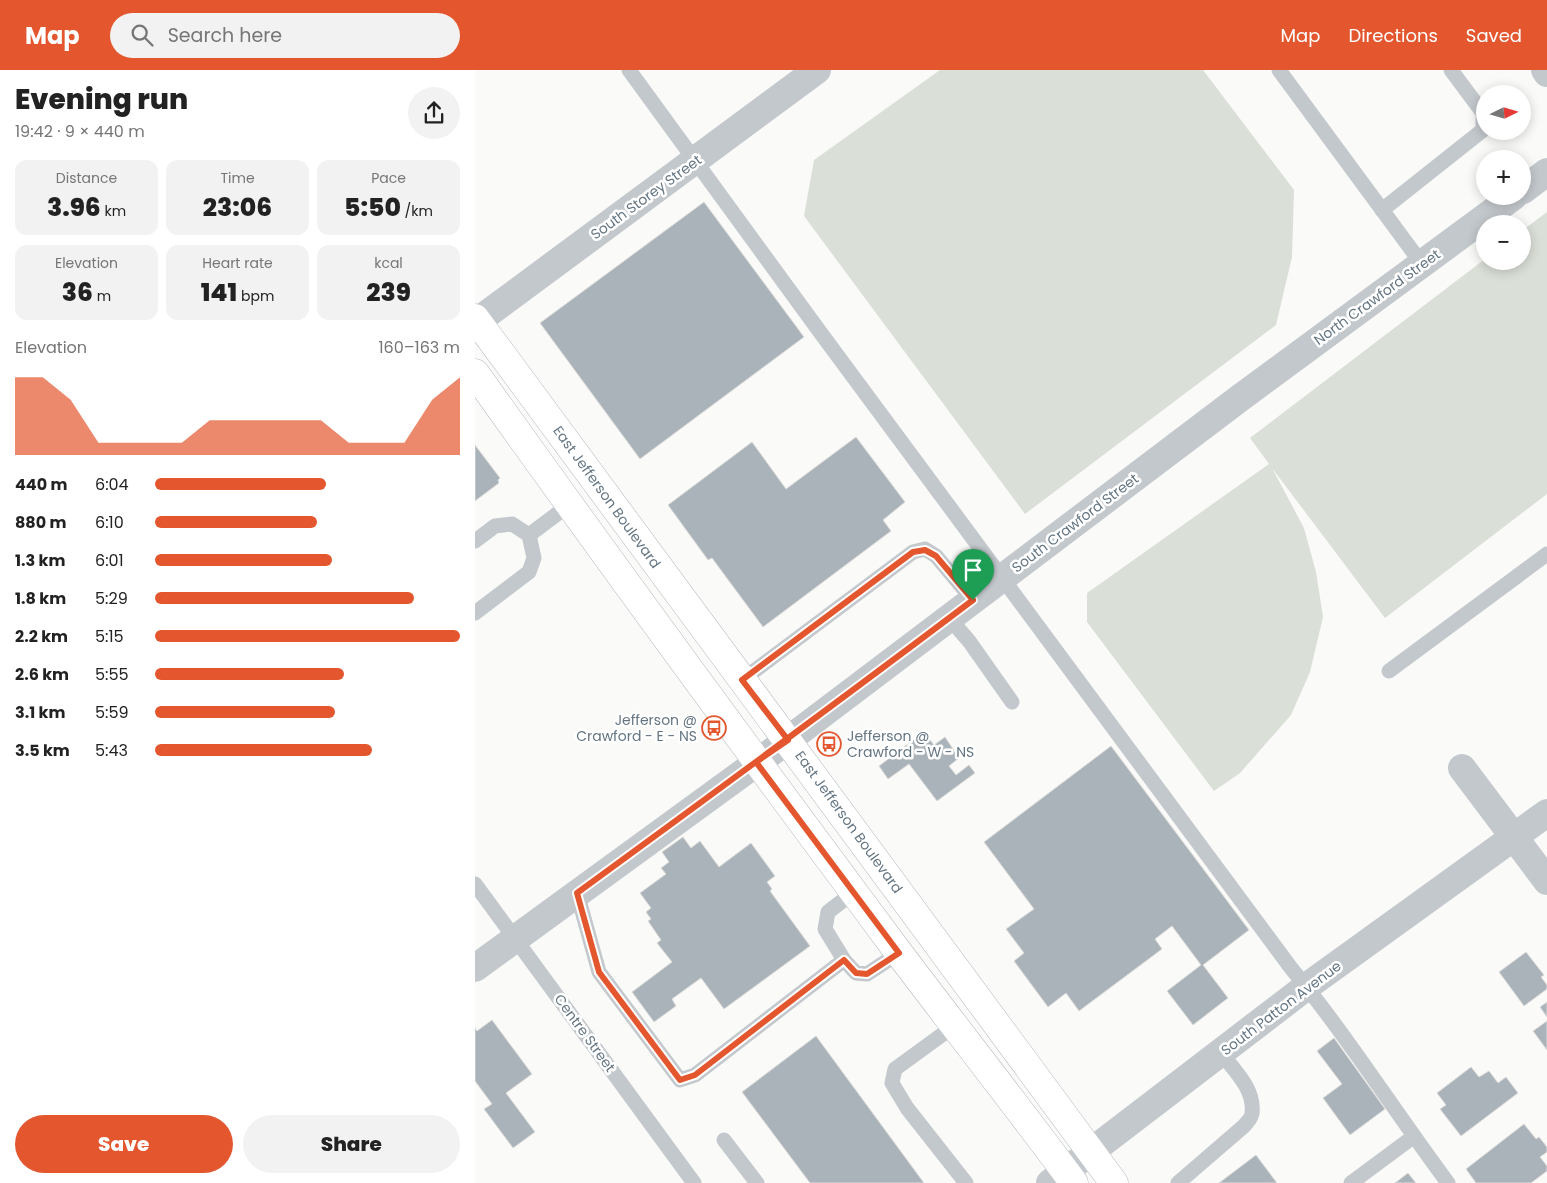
<!DOCTYPE html>
<meta charset="utf-8">
<style>
body{margin:0;font-family:Poppins,sans-serif;background:#f2f2f2;color:#222;height:100vh;display:flex;flex-direction:column;font-size:19px;white-space:nowrap}
*{box-sizing:border-box;margin:0}
p{font-size:16px;color:#767676}
.icon{flex:none;width:28px;height:28px;fill:none;stroke:currentColor;stroke-width:2;stroke-linecap:round;stroke-linejoin:round}
.map{position:relative;flex:1;overflow:hidden}
.side{display:flex;flex-direction:column;background:#fff;width:475px}
.side>*{flex:none}
.needle{width:32px;rotate:85deg}
.controls{position:absolute;left:1001px;top:15px;display:grid;gap:10px}
.controls a{display:grid;place-items:center;width:55px;height:55px;border-radius:50%;background:#fff;box-shadow:0 2px 12px #0003;font-size:25px}
.pin{position:absolute;display:grid;place-items:center;width:42px;height:42px;color:#fff;margin:-51px -21px;border-radius:50% 50% 50% 0;rotate:-45deg;box-shadow:0 0 5px #0007}
.pin .icon{rotate:45deg}
.round{display:grid;place-items:center;flex:none;width:52px;height:52px;border-radius:26px;background:#f2f2f2}
.head{display:flex;align-items:center;justify-content:space-between;height:85px;padding:0 15px}
h1{font-size:28px;font-weight:800;line-height:38px}
.stats{display:grid;grid-template-columns:repeat(3,1fr);gap:8px;height:85px;padding:5px 15px}
.stats div{display:grid;align-content:center;border-radius:12px;background:#f2f2f2;text-align:center}
.stats b{font-size:25px;font-weight:800}
.stats small{font-size:14px;font-weight:400}
.stats p{font-size:14px}
.chart{height:140px;padding:10px 15px}
.chart p{display:flex;justify-content:space-between}
.chart svg{width:100%;height:90px;margin-top:5px;fill:#e4572e;opacity:.7}
.action{display:flex;gap:10px;margin-top:auto;padding:10px 15px}
.action a{flex:1;height:58px;border-radius:30px;background:#e4572e;color:#fff;font-size:20px;font-weight:800;line-height:58px;text-align:center}
.action a+a{background:#f2f2f2;color:#222}
ul{padding:0 15px;list-style:none;font-size:16px}
li{display:grid;grid-template-columns:80px 60px 1fr;align-items:center;height:38px}
li i{height:12px;border-radius:6px;background:#e4572e}
header{display:flex;align-items:center;gap:30px;box-sizing:border-box;height:70px;padding:0 25px;background:#e4572e;color:#fff}
header strong{font-size:24px}
nav{display:flex;gap:28px;margin-inline-start:auto;font-size:18px}
.search{width:350px;height:45px;background:#f2f2f2;display:flex;align-items:center;gap:12px;box-sizing:border-box;padding:0 18px;border-radius:28px;color:#767676;font-size:19px}
main{display:flex;flex:1;min-height:0}
.map>svg:first-child{display:block}
.green{fill:#dadfd7}
.building{fill:#aab3b9;stroke:#dcdcda}
.lines{fill:none;stroke-linecap:round;stroke-linejoin:round}
.secondary-casing{stroke:#b3babf;stroke-width:29}
.lane{stroke:#c3c8cc;stroke-width:15}
.street{stroke:#c3c8cc;stroke-width:28}
.secondary{stroke:#fff;stroke-width:28}
.route-casing{stroke:#fff;stroke-width:10}
.route{stroke:#e4572e;stroke-width:6}
.labels{text-anchor:middle;stroke-width:5;stroke-linejoin:round;paint-order:stroke}
.street-label{font-size:14px;fill:#657683;stroke:#fff}
.poi-label{font-size:14px;fill:#657683;stroke:#fff;text-anchor:end}
</style>
<header>
<strong>Map</strong>
<div class="search"><svg class="icon" aria-label="search" viewBox="0 0 24 24"><circle cx="10" cy="10" r="6"/><path d="M15 15l6 6"/></svg>Search here</div>
<nav><a>Map</a><a>Directions</a><a>Saved</a></nav>
</header>
<main>
<section class="side">
<div class="head"><div><h1>Evening run</h1><p>19:42 · 9 × 440 m</p></div><a class="round"><svg class="icon" aria-label="share" viewBox="0 0 24 24"><path d="M12 15V3M7 8l5-5 5 5M5 13v7h14v-7"/></svg></a></div>
<div class="stats">
<div><p>Distance</p><b>3.96<small> km</small></b></div>
<div><p>Time</p><b>23:06</b></div>
<div><p>Pace</p><b>5:50<small> /km</small></b></div>
</div>
<div class="stats">
<div><p>Elevation</p><b>36<small> m</small></b></div>
<div><p>Heart rate</p><b>141<small> bpm</small></b></div>
<div><p>kcal</p><b>239</b></div>
</div>
<div class="chart"><p><span>Elevation</span>160–163 m</p>
<svg viewBox="0 0 160 44" preserveAspectRatio="none"><path d="M0 44V6L10 6L20 17L30 38L40 38L50 38L60 38L70 27L80 27L90 27L100 27L110 27L120 38L130 38L140 38L150 17L160 6V44z"/></svg>
</div>
<ul>
<li><b>440 m</b>6:04<i style="width:56%"></i></li>
<li><b>880 m</b>6:10<i style="width:53%"></i></li>
<li><b>1.3 km</b>6:01<i style="width:58%"></i></li>
<li><b>1.8 km</b>5:29<i style="width:85%"></i></li>
<li><b>2.2 km</b>5:15<i style="width:100%"></i></li>
<li><b>2.6 km</b>5:55<i style="width:62%"></i></li>
<li><b>3.1 km</b>5:59<i style="width:59%"></i></li>
<li><b>3.5 km</b>5:43<i style="width:71%"></i></li>
</ul>
<div class="action"><a>Save</a><a>Share</a></div>
</section>
<div class="map">
<svg width="1072" height="1113" viewBox="0 0 1072 1113">
<rect width="100%" height="100%" fill="#fafaf8"/>
<!-- green -->
<g class="green">
<polygon points="465,0 728,0 819,120 817,187 801,255 550,444 329,146 339,90"/>
<polygon points="1072,142 1072,424 910,548 797,398 829,458 841,502 848,547 835,602 816,645 765,703 739,721 612,552 612,523 794,394 775,368 1010,189 1010,191 1048,191 1048,160"/>
</g>
<!-- building -->
<g class="building">
<polygon points="229,132 329,267 165,389 65,253"/>
<polygon points="381,367 430,432 408,450 416,461 288,557 237,488 233,490 193,435 277,372 311,419"/>
<polygon points="0,375 25,408 23,410 24,413 0,431"/>
<polygon points="449,662 459,675 470,667 484,688 474,696 481,705 494,695 500,703 462,731 434,694 413,709 404,696"/>
<polygon points="636,676 774,860 728,895 753,928 718,955 692,921 726,895 697,856 680,869 687,879 604,941 591,923 573,937 539,891 549,883 531,859 559,839 509,772"/>
<polygon points="208,767 216,778 225,771 244,797 276,773 300,806 292,812 297,819 295,821 335,876 249,939 226,908 197,929 201,936 179,952 157,922 197,892 182,873 186,870 173,851 176,849 171,842 176,838 165,823 191,804 186,798 194,792 187,782"/>
<polygon points="1051,882 1069,905 1066,907 1072,915 1072,919 1049,936 1024,902"/>
<polygon points="1072,932 1072,947 1065,937"/>
<polygon points="17,950 57,1004 31,1023 60,1062 38,1078 9,1039 17,1034 0,1011 0,958 2,961"/>
<polygon points="1072,951 1072,980 1058,961"/>
<polygon points="341,966 449,1113 335,1113 267,1022"/>
<polygon points="859,968 910,1039 875,1065 848,1028 867,1014 842,981"/>
<polygon points="996,997 1004,1007 1014,1001 1023,1013 1031,1007 1043,1023 986,1066 965,1039 971,1035 962,1023"/>
<polygon points="1049,1054 1061,1069 1064,1067 1072,1077 1072,1082 1065,1087 1072,1096 1072,1101 1056,1113 1001,1113 991,1099"/>
<polygon points="781,1085 802,1113 744,1113"/>
<polygon points="933,1103 941,1113 920,1113"/>
</g>
<g class="lines">
<!-- secondary casing -->
<g class="secondary-casing">
<g id="secondary">
<polyline points="0,248 639,1113"/>
<path d="M0,303C139,498 281,691 424,883C482,960 542,1036 599,1113"/>
</g>
</g>
<!-- lane -->
<g class="lane">
<path d="M154,0L345,262L816,898C873,967 920,1042 973,1113"/>
<polyline points="804,0 947,194"/>
<polyline points="907,140 1008,60 1008,43 976,0"/>
<polyline points="54,465 94,435"/>
<polyline points="0,471 20,456 37,454 54,465 59,488 54,502 0,543"/>
<polyline points="474,548 494,571 537,632"/>
<polyline points="914,601 1072,484"/>
<polyline points="267,610 438,482 450,479 461,486 498,530"/>
<polyline points="0,814 219,1113"/>
<polyline points="379,822 353,842 350,859 369,890 381,903 392,904 424,883"/>
<polyline points="102,823 124,902 205,1010 220,1005 369,890"/>
<polyline points="479,956 420,999 417,1013 432,1038 491,1113"/>
<polyline points="249,1070 282,1113"/>
<path d="M703,1113L769,1056C772,1052 777,1048 777,1043C780,1019 759,1000 746,983"/>
<polyline points="876,1113 938,1067"/>
</g>
<!-- street -->
<g class="street">
<polyline points="1070,0 1072,3"/>
<polyline points="1048,120 1072,102"/>
<polyline points="0,253 342,0"/>
<polyline points="987,698 1072,811"/>
<polyline points="0,898 313,670 765,328 1039,126"/>
<polyline points="575,1113 831,917 1072,743"/>
</g>
<!-- secondary -->
<use href="#secondary" class="secondary"/>
</g>
<g class="lines">
<!-- route casing -->
<g class="route-casing">
<path id="route" d="M498,530L461,486L450,480L438,482L267,610L313,670L281,692L424,883L392,904L381,903L369,890L220,1005L205,1010L124,902L102,823C235,726 367,629 498,530"/>
</g>
<!-- route -->
<use href="#route" class="route"/>
</g>
<!-- icons -->
<defs>
<g id="bus-ring" transform="scale(1.25)"><circle r="9.5" fill="#fff" stroke="#e4572e" stroke-width="1.5"/><path d="M-5-6H5V4H4V6H2V4H-2V6H-4V4H-5ZM-3.5-4V0h7V-4ZM-3.5 1.2v1.5H-2V1.2ZM2 1.2v1.5H3.5V1.2Z" fill="#e4572e"/></g>
</defs>
<g fill-rule="evenodd">
<use href="#bus-ring" x="239" y="658"/>
<use href="#bus-ring" x="354" y="674"/>
</g>
<g class="labels">
<!-- street labels -->
<g class="street-label">
<text transform="translate(171 127) rotate(-36)" y="5">South Storey Street</text>
<text transform="translate(902 227) rotate(-36)" y="5">North Crawford Street</text>
<text transform="translate(132 427) rotate(54)" y="5">East Jefferson Boulevard</text>
<text transform="translate(600 453) rotate(-37)" y="5">South Crawford Street</text>
<text transform="translate(374 752) rotate(54)" y="5">East Jefferson Boulevard</text>
<text transform="translate(806 938) rotate(-37)" y="5">South Patton Avenue</text>
<text transform="translate(110 963) rotate(54)" y="5">Centre Street</text>
</g>
<!-- poi labels -->
<g class="poi-label">
<text x="222" y="655">Jefferson @<tspan x="222" dy="16">Crawford - E - NS</tspan></text>
<text x="372" y="671" text-anchor="start">Jefferson @<tspan x="372" dy="16">Crawford - W - NS</tspan></text>
</g>
</g>
</svg>
<div class="controls">
<a><svg class="needle" viewBox="-14 -14 28 28"><path d="M0-13l5 13h-10z" fill="#e53935"/><path d="M0 13l5-13h-10z" fill="#767676"/></svg></a>
<a>+</a>
<a>−</a>
</div>
<div class="pin" style="left:498px;top:530px;background:#1e9e55"><svg class="icon" aria-label="arrive" viewBox="0 0 24 24"><path d="M6 21V4h12l-3 4 3 4H6"/></svg></div>
</div>
</main>
